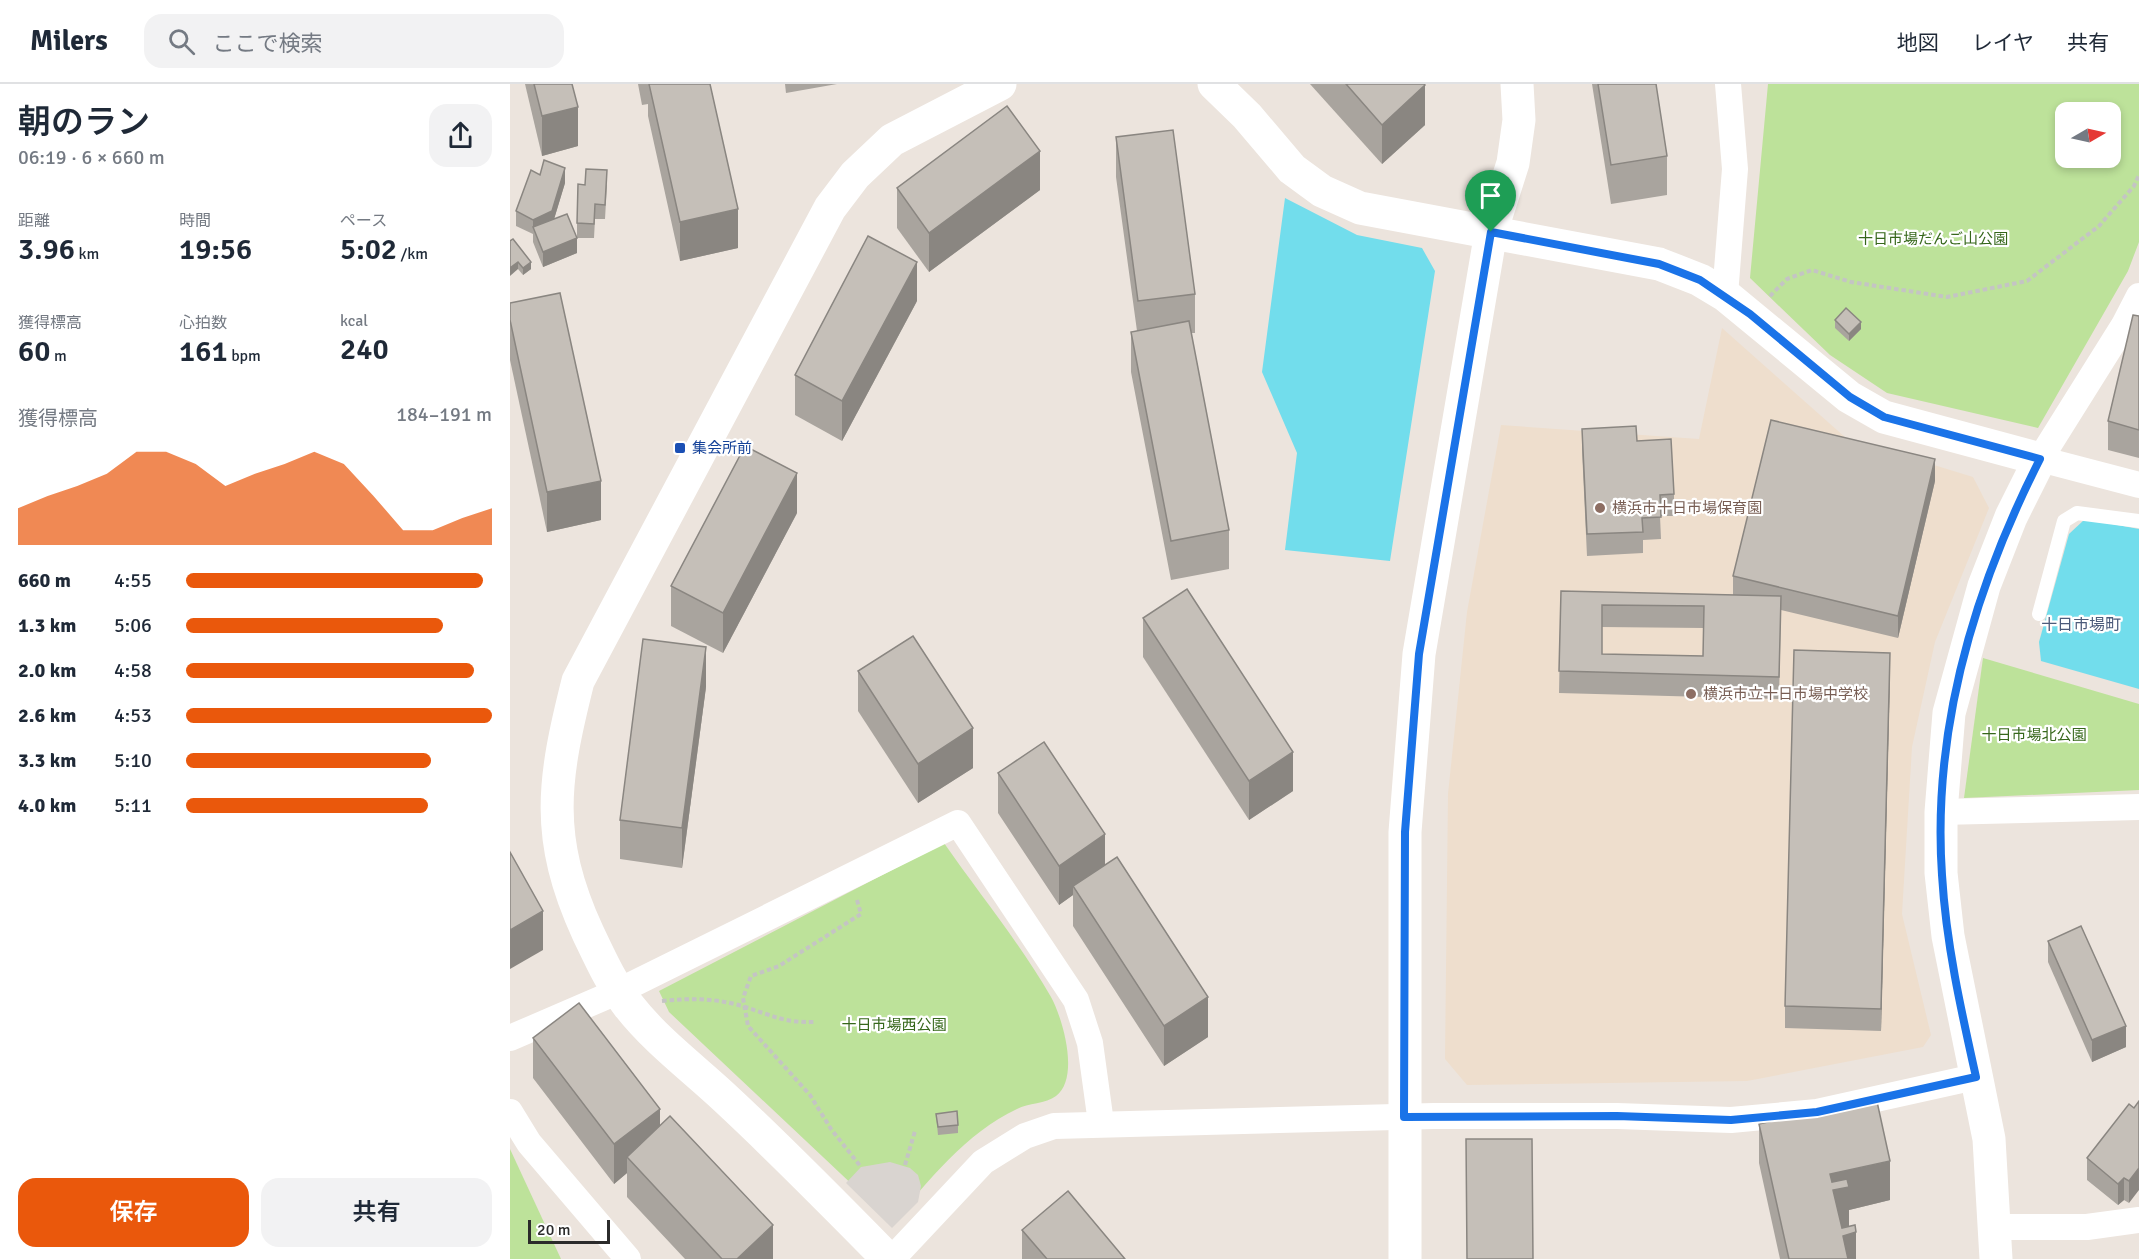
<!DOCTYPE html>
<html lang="ja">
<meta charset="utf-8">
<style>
body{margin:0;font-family:Signika,"Noto Sans JP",sans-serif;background:#f2f2f3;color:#1f2937;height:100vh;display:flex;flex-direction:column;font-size:22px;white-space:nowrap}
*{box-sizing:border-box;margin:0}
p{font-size:20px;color:#747a83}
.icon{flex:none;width:33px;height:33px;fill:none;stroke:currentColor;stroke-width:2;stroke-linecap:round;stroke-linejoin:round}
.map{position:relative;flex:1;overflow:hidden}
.drawer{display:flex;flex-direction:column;background:#fff;width:510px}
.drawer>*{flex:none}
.needle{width:39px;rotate:81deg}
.fabs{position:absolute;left:1545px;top:18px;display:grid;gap:12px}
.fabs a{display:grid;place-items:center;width:66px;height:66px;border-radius:12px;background:#fff;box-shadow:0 3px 9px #0003;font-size:30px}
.scale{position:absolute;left:18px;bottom:15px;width:82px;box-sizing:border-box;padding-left:6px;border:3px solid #2b2b2b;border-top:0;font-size:16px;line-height:21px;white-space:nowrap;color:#2b2b2b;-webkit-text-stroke:4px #fff;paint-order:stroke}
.pin{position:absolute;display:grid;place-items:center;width:51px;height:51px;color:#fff;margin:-62px -26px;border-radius:50% 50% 50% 0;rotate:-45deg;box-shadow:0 0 6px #0007}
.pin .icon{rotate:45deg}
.round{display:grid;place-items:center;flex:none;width:63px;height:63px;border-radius:18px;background:#f2f2f3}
.headline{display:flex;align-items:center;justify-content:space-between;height:102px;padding:0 18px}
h1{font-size:33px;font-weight:600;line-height:45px}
.figures{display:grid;grid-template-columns:repeat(3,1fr);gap:9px;height:102px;padding:6px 18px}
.figures div{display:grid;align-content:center}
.figures b{font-size:30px;font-weight:600}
.figures small{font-size:16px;font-weight:400}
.figures p{font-size:16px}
.chart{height:168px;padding:12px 18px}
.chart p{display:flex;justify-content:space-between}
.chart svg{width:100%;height:108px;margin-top:6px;fill:#ea580c;opacity:.7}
.action{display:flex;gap:12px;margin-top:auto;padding:12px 18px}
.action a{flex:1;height:69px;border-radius:18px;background:#ea580c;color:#fff;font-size:24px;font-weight:600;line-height:69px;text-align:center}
.action a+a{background:#f2f2f3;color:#1f2937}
ul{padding:0 18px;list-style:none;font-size:20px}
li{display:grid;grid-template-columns:96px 72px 1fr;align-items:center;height:45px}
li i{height:15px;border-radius:8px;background:#ea580c}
header{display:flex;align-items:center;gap:36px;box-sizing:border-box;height:84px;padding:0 30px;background:#fff;border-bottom:2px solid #e0e1e3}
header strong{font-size:28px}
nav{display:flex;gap:33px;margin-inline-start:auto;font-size:21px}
.search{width:420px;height:54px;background:#f2f2f3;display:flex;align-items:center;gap:15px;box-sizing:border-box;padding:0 21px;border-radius:18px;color:#747a83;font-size:22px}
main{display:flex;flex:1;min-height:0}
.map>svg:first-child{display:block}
.education{fill:#eedecd}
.green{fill:#bde29a;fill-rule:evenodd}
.plaza{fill:#d9d4d0}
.water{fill:#72ddec}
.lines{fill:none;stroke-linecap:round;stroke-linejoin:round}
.path{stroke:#c4c4c4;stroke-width:4;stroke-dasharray:4.5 3;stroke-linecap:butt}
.service{stroke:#fff;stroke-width:14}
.minor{stroke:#fff;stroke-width:26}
.tertiary{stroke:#fff;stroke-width:33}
.wall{fill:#a9a49e;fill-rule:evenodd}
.shaded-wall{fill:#8a8681}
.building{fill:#c5bfb8;stroke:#8a8681;stroke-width:1.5;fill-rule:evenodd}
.route-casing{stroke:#fff;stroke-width:12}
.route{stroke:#1a73e8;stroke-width:8}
.transit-dot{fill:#1a4fb4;stroke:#fff;stroke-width:2}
.education-dot{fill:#8d6e63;stroke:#fff;stroke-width:2}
.labels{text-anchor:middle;stroke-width:4.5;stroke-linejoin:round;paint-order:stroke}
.park-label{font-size:15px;fill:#36671b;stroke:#fff}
.transit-label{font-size:15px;fill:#164399;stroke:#fff;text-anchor:start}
.education-label{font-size:15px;fill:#785e54;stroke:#fff;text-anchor:start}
.neighbourhood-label{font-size:16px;fill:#4c5b7b;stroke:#fff}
</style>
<header>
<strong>Milers</strong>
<div class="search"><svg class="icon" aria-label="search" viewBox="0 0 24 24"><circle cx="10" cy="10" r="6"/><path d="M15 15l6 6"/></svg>ここで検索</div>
<nav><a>地図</a><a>レイヤ</a><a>共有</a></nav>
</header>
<main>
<section class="drawer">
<div class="headline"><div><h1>朝のラン</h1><p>06:19 · 6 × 660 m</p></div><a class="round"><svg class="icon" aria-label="share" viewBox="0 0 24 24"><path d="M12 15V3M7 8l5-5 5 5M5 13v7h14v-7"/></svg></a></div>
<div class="figures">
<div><p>距離</p><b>3.96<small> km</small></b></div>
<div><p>時間</p><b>19:56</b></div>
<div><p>ペース</p><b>5:02<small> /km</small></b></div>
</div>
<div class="figures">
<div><p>獲得標高</p><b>60<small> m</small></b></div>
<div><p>心拍数</p><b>161<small> bpm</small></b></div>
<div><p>kcal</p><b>240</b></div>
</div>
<div class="chart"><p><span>獲得標高</span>184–191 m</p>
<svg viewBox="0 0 160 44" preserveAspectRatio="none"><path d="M0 44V29L10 24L20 20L30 15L40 6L50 6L60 11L70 20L80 15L90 11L100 6L110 11L120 24L130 38L140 38L150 33L160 29V44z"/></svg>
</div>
<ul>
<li><b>660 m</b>4:55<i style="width:97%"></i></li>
<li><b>1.3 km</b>5:06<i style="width:84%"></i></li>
<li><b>2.0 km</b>4:58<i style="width:94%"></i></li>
<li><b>2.6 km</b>4:53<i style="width:100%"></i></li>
<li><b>3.3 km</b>5:10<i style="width:80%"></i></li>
<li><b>4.0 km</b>5:11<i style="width:79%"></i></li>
</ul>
<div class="action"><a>保存</a><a>共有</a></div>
</section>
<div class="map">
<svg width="1629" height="1175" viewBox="0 0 1629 1175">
<rect width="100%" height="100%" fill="#ece4dd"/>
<!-- education -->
<polygon class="education" points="1212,244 1336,354 1463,393 1479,424 1425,558 1402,663 1392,830 1421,951 1413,963 1237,997 957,1001 935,975 938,710 957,528 991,341 1189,355"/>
<!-- green -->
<g class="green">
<path d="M1258,0H1629V158L1618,187L1528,344L1377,309L1320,271L1240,194ZM1556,28H1600V74H1556Z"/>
<polygon points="1473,574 1629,620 1629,706 1454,714"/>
<path d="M434,759C468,808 512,862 541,913C553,935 570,994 546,1012C536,1020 518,1019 507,1025C456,1049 418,1097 383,1139L159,928L149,907Z"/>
<polygon points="0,1065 51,1175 0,1175"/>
</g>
<!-- plaza -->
<polygon class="plaza" points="380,1078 400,1084 408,1091 411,1102 408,1118 382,1144 336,1099 351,1083"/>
<!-- water -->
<g class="water">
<polygon points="775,114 847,151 912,164 925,187 880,477 775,466 787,369 752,288"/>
<polygon points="1575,435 1629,445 1629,605 1531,577 1529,558 1559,450"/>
</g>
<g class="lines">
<!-- path -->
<g class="path">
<polyline points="1260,212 1277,195 1302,186 1341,198 1437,213 1517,197 1589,142 1624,102 1629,91"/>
<polyline points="347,816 351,830 269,882 241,892 233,914 238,942 300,1011 321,1045 351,1083"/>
<path d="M152,917C181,914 207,914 235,923C264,932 274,939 306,938"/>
<polyline points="395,1081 405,1047"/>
</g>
<!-- service -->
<polyline class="service" points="1529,530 1554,437 1567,429 1629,437"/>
<!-- minor -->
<g class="minor">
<polyline points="1215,211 1225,85 1218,0"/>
<polyline points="1629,212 1614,241 1530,375 1629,401"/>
<polyline points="1431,728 1629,723"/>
<polyline points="0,954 109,907 448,739 566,916 580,959 591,1039"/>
<polyline points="0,1028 19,1059 118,1175"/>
<polyline points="1486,1143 1577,1143 1629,1136"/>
<polyline points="382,1175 473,1078 515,1052 544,1042 924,1032 1107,1032 1221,1036 1307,1028 1465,993"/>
</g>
<!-- tertiary -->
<g class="tertiary">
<polyline points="704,0 737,32 782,85 812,107 850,124 1149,180 1190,196 1215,211 1339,313 1374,333 1530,375 1501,433 1474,502 1439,629 1431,728 1431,789 1438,852 1479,1055 1486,1175"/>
<path d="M378,1175C325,1121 272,1067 216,1015C183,984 146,957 118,921C101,899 90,874 78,849C34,753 43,696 68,597L320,124L345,91L382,56L490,0"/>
<polyline points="895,1175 895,748 909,570 981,148 1003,79 1009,36 1007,0"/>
</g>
</g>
<!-- wall -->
<g class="wall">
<polygon points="15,0 62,0 68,62 32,72"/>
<polygon points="128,0 200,0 228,164 170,177 138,32 138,20 132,21"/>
<polygon points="275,0 327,0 276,9"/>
<polygon points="800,0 914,0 915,41 872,80"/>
<polygon points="1082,0 1146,0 1157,72 1157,111 1101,120"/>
<polygon points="606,53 685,210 685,249 681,249 719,446 719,485 661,496 621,288 621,248 627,247 606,93"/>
<polygon points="30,91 55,99 44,135 67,153 67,139 97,100 95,135 85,135 84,154 67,154 67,169 33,183 23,158 23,150 6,142 6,127"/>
<polygon points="387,104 530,106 419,188 387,144"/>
<polygon points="0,157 21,185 13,191 8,185"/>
<polygon points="407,217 332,357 285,331 285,291"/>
<polygon points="0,219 91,436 37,448 0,276"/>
<polygon points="1629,232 1629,374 1598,366 1598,337"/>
<polygon points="1325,236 1351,245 1339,257 1325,244"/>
<polygon points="1072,345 1127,357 1164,410 1164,432 1150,432 1151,455 1133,456 1133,469 1077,472 1072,366"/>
<path d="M1425,397L1388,554L1271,526L1269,615L1049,609L1051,507L1223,511V492ZM1092,543L1193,544V572L1092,570Z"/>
<polygon points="287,429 213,569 161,542 161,502"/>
<polygon points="633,534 783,707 739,736 633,573"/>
<polygon points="348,587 463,684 408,719 348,627"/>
<polygon points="1380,590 1371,947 1275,944 1275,922"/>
<polygon points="196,603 172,784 110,775 110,736"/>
<polygon points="488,689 595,781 698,953 654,982 563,842 563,811 549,821 488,729"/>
<polygon points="1538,857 1616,963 1582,978 1538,878"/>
<polygon points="23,954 150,1042 263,1175 175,1175 117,1113 117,1089 104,1100 23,994"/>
<polygon points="1624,1024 1619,1119 1614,1116 1608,1121 1577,1096 1577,1074"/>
<polygon points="426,1030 448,1041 448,1049 428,1051"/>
<polygon points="1249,1040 1380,1116 1339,1126 1339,1142 1346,1175 1270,1175 1249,1079"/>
<polygon points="512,1146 615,1175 512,1175"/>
</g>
<!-- shaded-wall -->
<g class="shaded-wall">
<polygon points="915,1 915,41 872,80 872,41"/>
<polygon points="68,23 68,62 32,72 32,32"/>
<polygon points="530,67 530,106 419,188 419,149"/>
<polygon points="55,84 55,99 42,142 23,143 23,151 23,136"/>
<polygon points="228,125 228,164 170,177 170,138"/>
<polygon points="67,154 67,169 33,183 33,168"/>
<polygon points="8,178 8,185 0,192 0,184"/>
<polygon points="21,178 21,185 13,191 13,184"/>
<polygon points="407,178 407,217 332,357 332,317"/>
<polygon points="1351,238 1351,245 1339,257 1339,250"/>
<polygon points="1425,375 1425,397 1388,554 1388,532"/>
<polygon points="287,389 287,429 213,569 213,529"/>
<polygon points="91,397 91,436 37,448 37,408"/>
<polygon points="196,563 196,603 172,784 172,744"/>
<polygon points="1380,569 1380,590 1371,947 1371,925"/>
<polygon points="463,644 463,684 408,719 408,680"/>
<polygon points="783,668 783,707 739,736 739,697"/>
<polygon points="595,750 595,790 563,802 563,811 549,821 549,782"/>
<polygon points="33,827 33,866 0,885 0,846"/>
<polygon points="698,913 698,953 654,982 654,942"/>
<polygon points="1616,942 1616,963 1582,978 1582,956"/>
<polygon points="150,1025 150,1064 117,1073 117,1089 104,1100 104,1060"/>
<polygon points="1380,1077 1380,1116 1339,1126 1339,1142 1323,1146 1320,1090"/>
<polygon points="1629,1084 1629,1106 1619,1119 1619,1097"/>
<polygon points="1614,1094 1614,1116 1608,1121 1608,1100"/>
<polygon points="263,1141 263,1175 227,1175"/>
<polygon points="1346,1148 1346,1175 1333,1175 1333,1152"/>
</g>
<!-- building -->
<g class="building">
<polygon points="24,0 62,0 68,23 32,32"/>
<polygon points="139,0 200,0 228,125 170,138"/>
<polygon points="836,0 914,0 915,1 872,41"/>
<polygon points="1088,0 1146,0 1157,72 1101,81"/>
<polygon points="497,22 530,67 419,149 387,104"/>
<polygon points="663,46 685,210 628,217 606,53"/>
<polygon points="34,76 55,84 42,127 23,136 6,127 21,86 30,91"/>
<polygon points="76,85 97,86 95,121 85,120 84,140 67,139 68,100 75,101"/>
<polygon points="57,130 67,154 33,168 23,143"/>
<polygon points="358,152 407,178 332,317 285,291"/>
<polygon points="3,155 21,178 13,184 8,178 0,184 0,157"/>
<polygon points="50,209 91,397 37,408 0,236 0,219"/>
<polygon points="1336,224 1351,238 1339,250 1325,236"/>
<polygon points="1623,231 1629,232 1629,346 1598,337"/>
<polygon points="679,237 719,446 661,457 621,248"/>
<polygon points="1261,336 1425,375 1388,532 1223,492"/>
<polygon points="1126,342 1127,357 1161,355 1164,410 1150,411 1151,433 1132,434 1133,448 1077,450 1072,345"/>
<polygon points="235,362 287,389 213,529 161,502"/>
<polygon points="677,505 783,668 739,697 633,534"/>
<path d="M1051,507L1271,512L1269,593L1049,587ZM1092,521L1194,522L1193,572L1092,570Z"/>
<polygon points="403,552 463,644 408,680 348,587"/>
<polygon points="133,555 196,563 172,744 110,736"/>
<polygon points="1284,566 1380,569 1371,925 1275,922"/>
<polygon points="534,658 595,750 549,782 488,689"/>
<polygon points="0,768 33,827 0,846"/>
<polygon points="607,773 698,913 654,942 563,802"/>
<polygon points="1571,842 1616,942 1582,956 1538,857"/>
<polygon points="69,919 150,1025 104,1060 23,954"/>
<polygon points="1366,1013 1380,1077 1320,1090 1322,1098 1337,1095 1339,1103 1323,1106 1332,1144 1345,1141 1346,1148 1333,1152 1338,1175 1279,1175 1249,1040"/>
<polygon points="1629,1017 1629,1084 1619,1097 1614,1094 1608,1100 1577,1074 1619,1020 1624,1024"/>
<polygon points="447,1027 448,1041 428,1043 426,1030"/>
<polygon points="160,1032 263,1141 227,1175 212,1175 117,1073"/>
<polygon points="956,1055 1022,1055 1023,1175 957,1175"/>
<polygon points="558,1107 615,1175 537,1175 512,1146"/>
</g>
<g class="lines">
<!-- route casing -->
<g class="route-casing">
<path id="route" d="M981,148L1149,180L1190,196L1240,230L1340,313L1374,333L1530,375C1465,503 1422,646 1432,791C1436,859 1451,926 1466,993L1307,1028L1221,1036L1107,1032L894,1033L895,748L909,570Z"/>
</g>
<!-- route -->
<use href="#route" class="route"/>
</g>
<!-- markers -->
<rect class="transit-dot" x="164" y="358" width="12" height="12" rx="3"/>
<g class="education-dot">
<circle cx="1090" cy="424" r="6"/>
<circle cx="1181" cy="610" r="6"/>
</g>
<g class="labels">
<!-- park labels -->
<g class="park-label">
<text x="1423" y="160">十日市場だんご山公園</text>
<text x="1524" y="656">十日市場北公園</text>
<text x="384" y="946">十日市場西公園</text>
</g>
<!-- transit labels -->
<g class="transit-label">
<text x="182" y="369">集会所前</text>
</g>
<!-- education labels -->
<g class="education-label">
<text x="1102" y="429">横浜市十日市場保育園</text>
<text x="1193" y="615">横浜市立十日市場中学校</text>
</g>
<!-- neighbourhood labels -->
<g class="neighbourhood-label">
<text x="1571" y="546">十日市場町</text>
</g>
</g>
</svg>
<div class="fabs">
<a><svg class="needle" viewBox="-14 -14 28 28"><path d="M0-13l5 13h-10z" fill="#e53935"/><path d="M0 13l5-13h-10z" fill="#747a83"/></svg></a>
</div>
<div class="scale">20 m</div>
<div class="pin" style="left:981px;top:148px;background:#1e9e55"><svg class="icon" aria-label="arrive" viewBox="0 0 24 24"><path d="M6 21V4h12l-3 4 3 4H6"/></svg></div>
</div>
</main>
